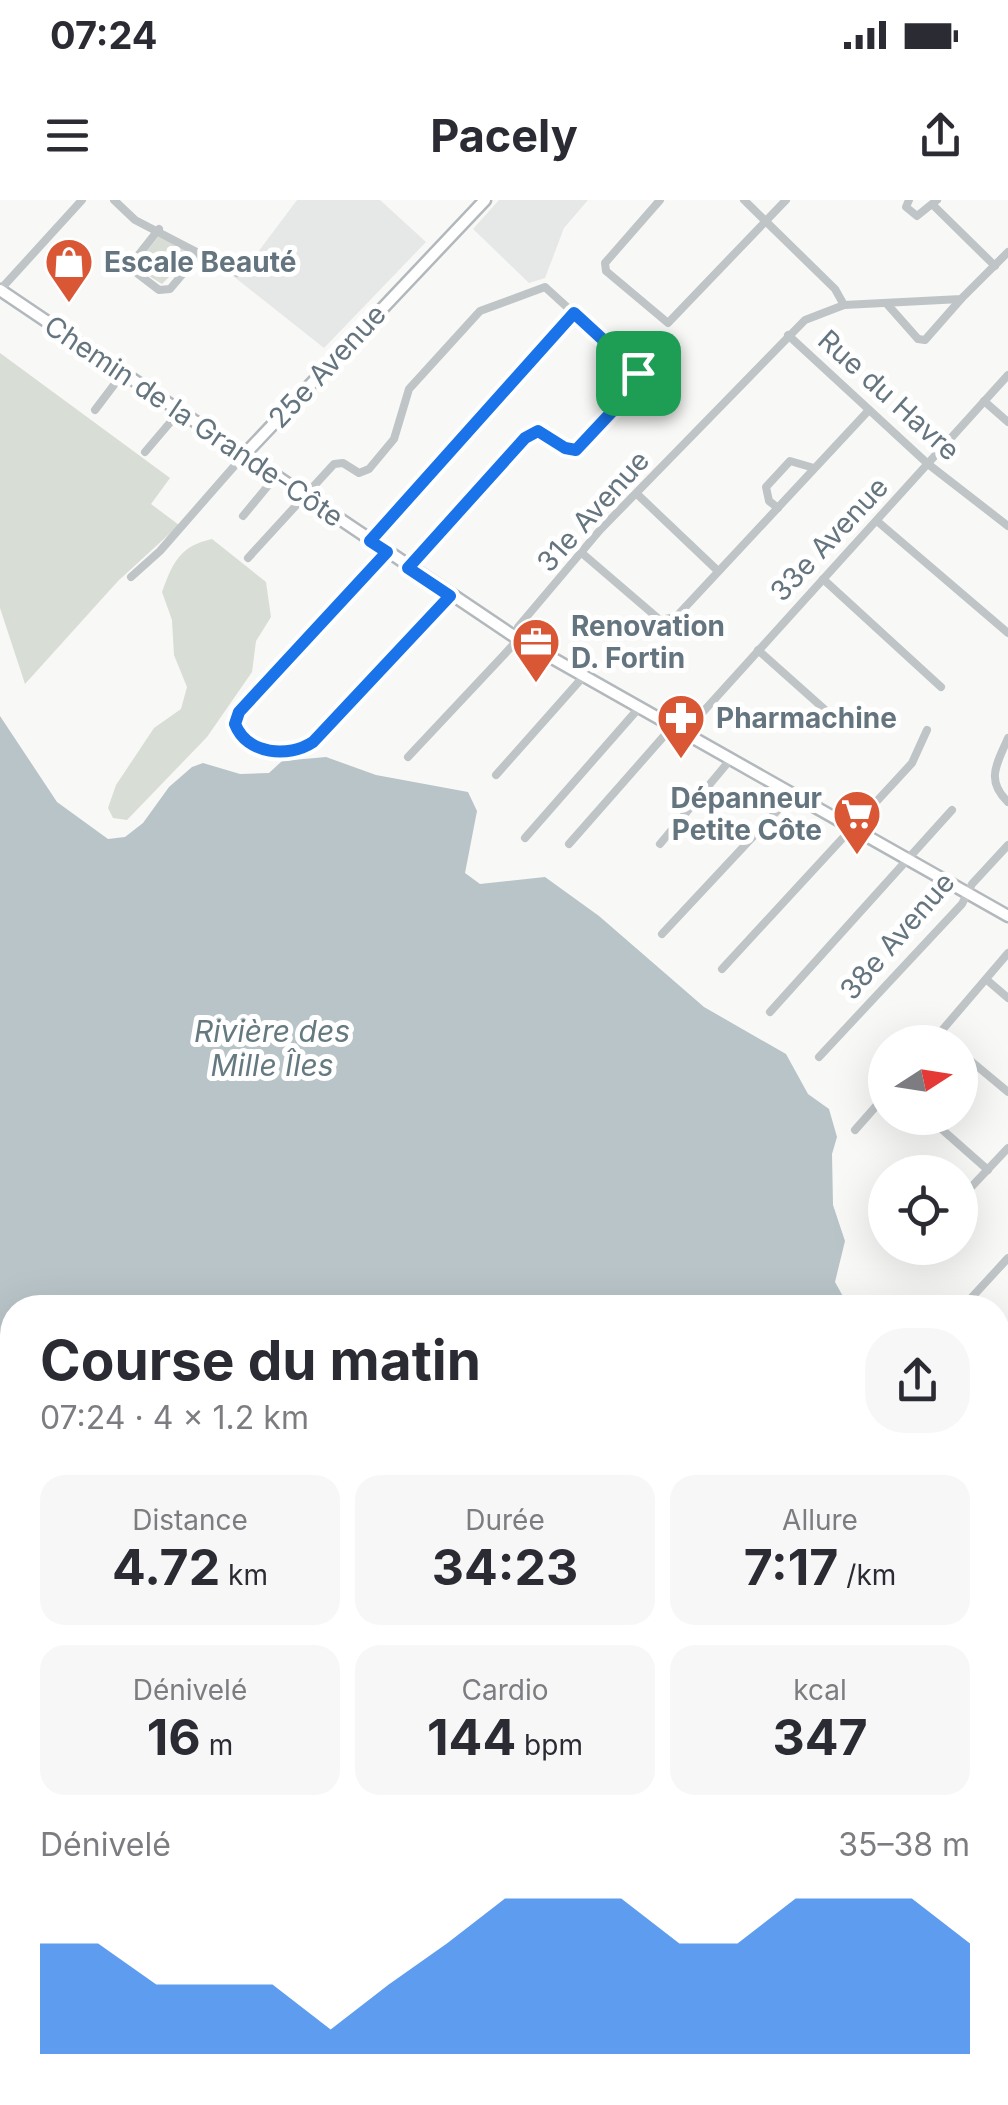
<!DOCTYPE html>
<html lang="fr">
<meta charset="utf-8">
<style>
body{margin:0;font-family:Inter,sans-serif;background:#f7f7f7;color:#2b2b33;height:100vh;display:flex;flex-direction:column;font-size:38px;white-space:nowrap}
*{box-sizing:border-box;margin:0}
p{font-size:32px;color:#7c7c81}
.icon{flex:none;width:55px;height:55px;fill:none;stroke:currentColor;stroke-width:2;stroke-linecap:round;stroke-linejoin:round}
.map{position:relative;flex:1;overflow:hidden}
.side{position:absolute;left:0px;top:1095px;width:1010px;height:810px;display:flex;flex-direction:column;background:#fff;border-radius:40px 40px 0 0;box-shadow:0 10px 40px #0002}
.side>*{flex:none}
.needle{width:65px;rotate:78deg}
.buttons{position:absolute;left:868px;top:825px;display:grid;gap:20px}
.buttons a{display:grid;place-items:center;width:110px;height:110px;border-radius:50%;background:#fff;box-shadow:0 10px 40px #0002;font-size:50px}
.pin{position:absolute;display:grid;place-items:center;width:85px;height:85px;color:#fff;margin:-42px;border-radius:20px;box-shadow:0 5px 15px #0006}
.round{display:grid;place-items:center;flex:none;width:105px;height:105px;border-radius:40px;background:#f7f7f7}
.summary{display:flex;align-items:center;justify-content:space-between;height:170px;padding:0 40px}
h1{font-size:55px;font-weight:700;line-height:75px}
.figures{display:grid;grid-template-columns:repeat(3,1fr);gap:15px;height:170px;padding:10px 40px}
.figures div{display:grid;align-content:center;border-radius:25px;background:#f7f7f7;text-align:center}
.figures b{font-size:50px;font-weight:700}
.figures small{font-size:28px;font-weight:400}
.figures p{font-size:28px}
.chart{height:280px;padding:20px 40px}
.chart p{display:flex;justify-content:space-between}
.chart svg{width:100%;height:180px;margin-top:10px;fill:#1a73e8;opacity:.7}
.status{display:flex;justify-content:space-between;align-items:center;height:70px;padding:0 50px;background:#fff;direction:ltr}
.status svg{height:28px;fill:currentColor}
header{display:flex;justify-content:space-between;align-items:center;height:130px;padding:0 40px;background:#fff;font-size:45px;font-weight:700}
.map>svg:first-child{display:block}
.built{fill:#e6e7e7}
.green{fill:#d8ddd5}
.water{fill:#b8c4c8}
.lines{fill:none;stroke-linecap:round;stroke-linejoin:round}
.secondary-casing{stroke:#b2b8bc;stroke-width:15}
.street{stroke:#bfc4c7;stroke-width:8}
.secondary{stroke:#fff;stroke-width:10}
.route-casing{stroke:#fff;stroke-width:20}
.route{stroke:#1a73e8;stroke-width:12}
.labels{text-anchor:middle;stroke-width:10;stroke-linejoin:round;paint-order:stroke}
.poi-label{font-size:28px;font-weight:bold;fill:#65757f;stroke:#fff;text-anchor:start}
.street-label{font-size:28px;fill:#65757f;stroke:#fff}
.water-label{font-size:30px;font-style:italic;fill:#657a80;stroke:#fff}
</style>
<div class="status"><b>07:24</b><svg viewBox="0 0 49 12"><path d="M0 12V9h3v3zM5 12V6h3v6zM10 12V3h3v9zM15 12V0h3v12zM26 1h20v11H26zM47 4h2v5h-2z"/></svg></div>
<header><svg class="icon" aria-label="menu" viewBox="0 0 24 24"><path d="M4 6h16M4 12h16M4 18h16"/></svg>Pacely<svg class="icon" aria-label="share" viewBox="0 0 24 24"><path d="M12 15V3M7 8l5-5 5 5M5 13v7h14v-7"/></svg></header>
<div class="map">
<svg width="1008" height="1905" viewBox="0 0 1008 1905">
<rect width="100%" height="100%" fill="#f8f8f6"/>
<!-- built -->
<g class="built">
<polygon points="297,0 380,0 426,42 324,148 233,76 252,60"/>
<polygon points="499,0 588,0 564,28 545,78 529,83 473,29"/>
</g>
<!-- green -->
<g class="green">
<polygon points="159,36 191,49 192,54 162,84 138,69 137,63"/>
<polygon points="0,153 170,278 151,304 179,325 118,381 25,484 0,408"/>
<path d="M212,339L266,382L271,417L256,441L252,472L207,537L127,620L113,618L108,608L116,585L154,528L181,509L187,487L174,455L172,420L162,392C173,362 180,346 212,339Z"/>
<polygon points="703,1892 988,1893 977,1905 655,1905"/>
</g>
<!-- water -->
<g class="water">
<polygon points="0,516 57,602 108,639 125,637 143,623 169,587 192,567 203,563 240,574 269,573 282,561 326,557 376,575 468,592 477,611 465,673 480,684 545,677 599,716 704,807 786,854 808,894 829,909 837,937 832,954 833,1005 845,1041 835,1082 849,1107 12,1108 12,1522 0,1510"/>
<polygon points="998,1179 1008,1187 1008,1875 998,1873"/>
<polygon points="186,1893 186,1892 703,1893 655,1905 191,1905"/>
</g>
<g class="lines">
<!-- secondary casing -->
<g class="secondary-casing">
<g id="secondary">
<polyline points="0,90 515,437 1008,716"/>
<polyline points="244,255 485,0"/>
<polyline points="0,1843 9,1905"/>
</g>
</g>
<!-- street -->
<g class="street">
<polyline points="114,0 135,20 237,73"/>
<polyline points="660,0 605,63 606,71 668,123 786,0"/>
<polyline points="744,0 835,89 844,105"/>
<polyline points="909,0 906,7 917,16 937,0"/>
<polyline points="933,5 995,66"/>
<polyline points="159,29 129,67 159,90 170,89 202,51"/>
<polyline points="0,90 82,0"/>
<polyline points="887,104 918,139 925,140 961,99"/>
<polyline points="788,135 928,264 1008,326"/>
<polyline points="984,201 1008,222"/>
<polyline points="95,210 123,173"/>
<polyline points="145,252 179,212"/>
<polyline points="637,294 718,371"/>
<polyline points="778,308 769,301 766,287 790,261 814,268"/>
<polyline points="243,316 276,276"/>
<polyline points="877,321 1008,433"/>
<polyline points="370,340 575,113"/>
<path d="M387,353L239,512L235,524C246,552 284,557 309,545L450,396"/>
<polyline points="583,354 660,420 676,417 869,210"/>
<polyline points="248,358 334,264 343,263 359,273 369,269 394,239 409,189 480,111 545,87 634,168 638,184 576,250 565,248 538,231 530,233 408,368"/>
<polyline points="131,377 160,351 244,255"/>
<polyline points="823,379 941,487"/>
<polyline points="758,450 841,524"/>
<polyline points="683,534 1008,175"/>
<path d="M1008,538C997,564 985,580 1008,602"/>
<polyline points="408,557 501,458 513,445 518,427 600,330 805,120 844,105 961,99 1008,52"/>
<polyline points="496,575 583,477"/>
<polyline points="525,638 638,509"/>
<polyline points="569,644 671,528"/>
<polyline points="660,644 730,560"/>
<polyline points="662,734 792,595"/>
<polyline points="722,769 912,563 927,530"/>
<polyline points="987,780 1008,798"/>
<polyline points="770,812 952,610"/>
<polyline points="932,842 1008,753"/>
<polyline points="960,852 1008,892"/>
<polyline points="819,857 962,704 972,684 1008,645"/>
<polyline points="929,918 988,970"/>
<polyline points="855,930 885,896"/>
<polyline points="960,999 1008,948"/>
<polyline points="962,1108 1008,1058"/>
<polyline points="0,1811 12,1798"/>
<polyline points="105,1905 116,1892"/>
<polyline points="780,1905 783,1892"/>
</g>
<!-- secondary -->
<use href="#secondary" class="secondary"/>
</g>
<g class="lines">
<!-- route casing -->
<g class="route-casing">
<path id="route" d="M574,113L636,170L640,178L636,186L576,250L565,248L538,231L525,238L408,368L450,396L313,542C289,558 247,555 235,524L239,512L387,352L370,341Z"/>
</g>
<!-- route -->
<use href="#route" class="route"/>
</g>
<!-- icons -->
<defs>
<g id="shop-pin" transform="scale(2.5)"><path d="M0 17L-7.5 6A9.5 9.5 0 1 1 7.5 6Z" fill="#d95735" stroke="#fff"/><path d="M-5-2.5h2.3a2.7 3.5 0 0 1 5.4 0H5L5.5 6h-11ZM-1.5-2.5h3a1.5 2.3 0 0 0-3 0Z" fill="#fff"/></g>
<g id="office-pin" transform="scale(2.5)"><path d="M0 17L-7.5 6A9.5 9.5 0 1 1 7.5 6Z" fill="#d95735" stroke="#fff"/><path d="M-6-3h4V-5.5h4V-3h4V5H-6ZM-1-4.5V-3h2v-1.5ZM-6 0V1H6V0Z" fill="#fff"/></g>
<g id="pharmacy-pin" transform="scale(2.5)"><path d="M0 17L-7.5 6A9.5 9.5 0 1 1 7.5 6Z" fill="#d95735" stroke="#fff"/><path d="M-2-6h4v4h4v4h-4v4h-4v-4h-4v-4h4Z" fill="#fff"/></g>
<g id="supermarket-pin" transform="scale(2.5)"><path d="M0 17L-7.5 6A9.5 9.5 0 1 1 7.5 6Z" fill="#d95735" stroke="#fff"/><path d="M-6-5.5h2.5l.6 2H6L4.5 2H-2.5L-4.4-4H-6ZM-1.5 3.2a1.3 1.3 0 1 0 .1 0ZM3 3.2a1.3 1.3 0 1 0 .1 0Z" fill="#fff"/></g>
</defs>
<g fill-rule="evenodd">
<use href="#shop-pin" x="69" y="62"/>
<use href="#office-pin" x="536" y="442"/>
<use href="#pharmacy-pin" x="681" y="518"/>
<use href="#supermarket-pin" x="857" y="614"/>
</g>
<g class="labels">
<!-- poi labels -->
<g class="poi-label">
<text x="104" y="72">Escale Beauté</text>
<text x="571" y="436">Renovation<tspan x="571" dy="32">D. Fortin</tspan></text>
<text x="716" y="528">Pharmachine</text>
<text x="822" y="608" text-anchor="end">Dépanneur<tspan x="822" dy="32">Petite Côte</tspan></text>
</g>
<!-- street labels -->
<g class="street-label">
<text transform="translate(327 166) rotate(-47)" y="10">25e Avenue</text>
<text transform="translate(889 195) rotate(42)" y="10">Rue du Havre</text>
<text transform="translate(194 221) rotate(34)" y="10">Chemin de la Grande-Côte</text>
<text transform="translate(593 311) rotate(-48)" y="10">31e Avenue</text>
<text transform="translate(829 339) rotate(-47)" y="10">33e Avenue</text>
<text transform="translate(897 736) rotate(-49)" y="10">38e Avenue</text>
</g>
<!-- water labels -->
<g class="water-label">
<text x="272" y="842">Rivière des<tspan x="272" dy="34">Mille Îles</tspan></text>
</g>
</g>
</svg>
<div class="buttons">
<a><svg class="needle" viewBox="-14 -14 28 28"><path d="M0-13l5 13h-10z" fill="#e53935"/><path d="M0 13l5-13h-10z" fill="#7c7c81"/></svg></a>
<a><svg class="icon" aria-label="locate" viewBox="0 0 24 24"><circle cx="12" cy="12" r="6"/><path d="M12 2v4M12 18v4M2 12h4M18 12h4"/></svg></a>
</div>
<div class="pin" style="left:638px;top:173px;background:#1e9e55"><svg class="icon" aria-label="arrive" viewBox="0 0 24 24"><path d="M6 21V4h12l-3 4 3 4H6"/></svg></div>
<section class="side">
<div class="summary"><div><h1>Course du matin</h1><p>07:24 · 4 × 1.2 km</p></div><a class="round"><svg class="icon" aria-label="share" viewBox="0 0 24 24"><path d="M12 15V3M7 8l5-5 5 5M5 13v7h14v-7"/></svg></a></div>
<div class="figures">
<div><p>Distance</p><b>4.72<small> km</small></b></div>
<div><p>Durée</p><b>34:23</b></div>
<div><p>Allure</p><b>7:17<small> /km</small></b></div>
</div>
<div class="figures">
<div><p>Dénivelé</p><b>16<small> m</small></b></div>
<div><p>Cardio</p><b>144<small> bpm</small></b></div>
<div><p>kcal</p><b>347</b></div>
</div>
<div class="chart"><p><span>Dénivelé</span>35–38 m</p>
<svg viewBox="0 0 160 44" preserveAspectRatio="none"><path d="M0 44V17L10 17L20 27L30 27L40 27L50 38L60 27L70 17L80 6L90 6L100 6L110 17L120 17L130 6L140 6L150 6L160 17V44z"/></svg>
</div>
</section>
</div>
